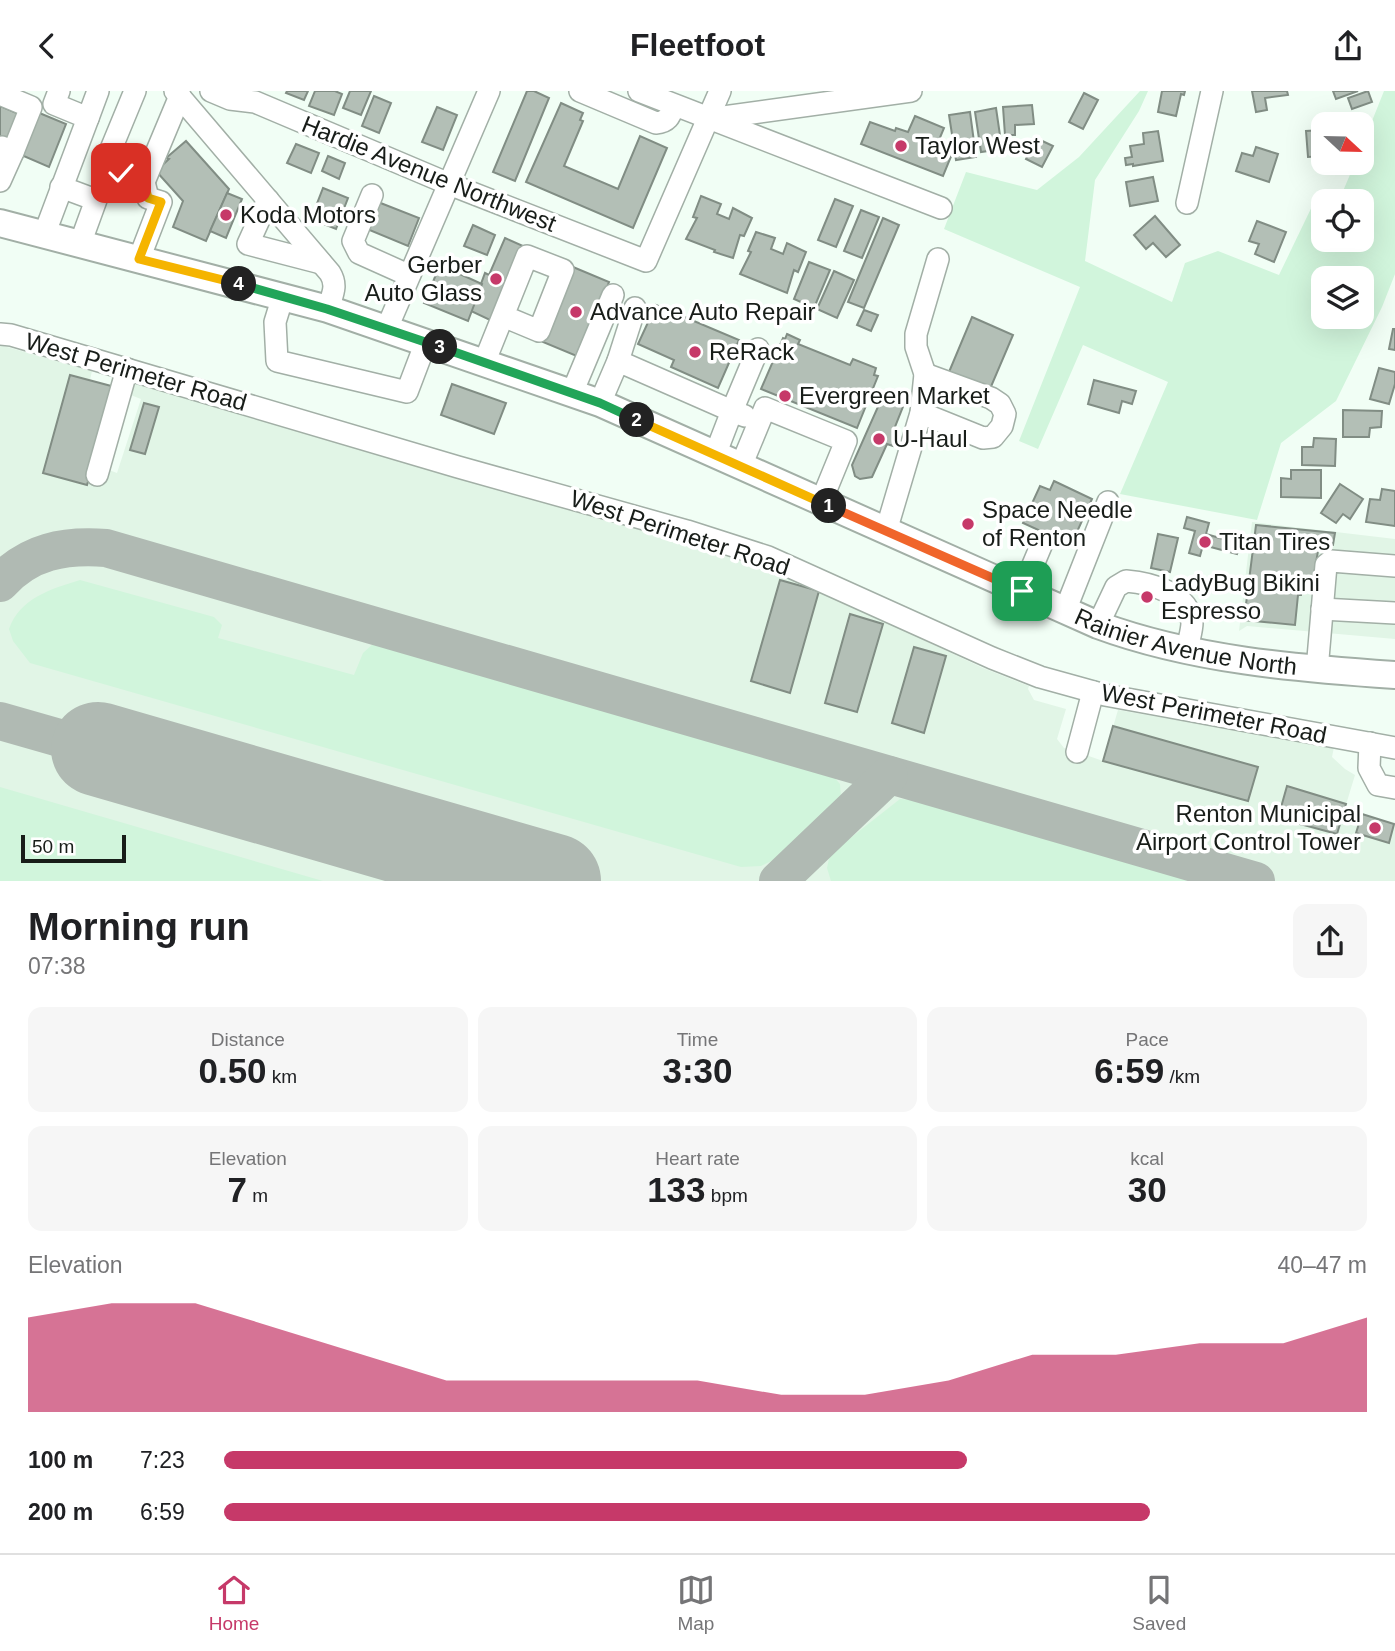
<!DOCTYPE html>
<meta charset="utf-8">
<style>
body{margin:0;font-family:Arial,sans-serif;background:#f6f6f6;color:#202124;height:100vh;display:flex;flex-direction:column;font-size:26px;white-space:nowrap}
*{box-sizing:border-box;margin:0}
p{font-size:23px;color:#757577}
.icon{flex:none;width:38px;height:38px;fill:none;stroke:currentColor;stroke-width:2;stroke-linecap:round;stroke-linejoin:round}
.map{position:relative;height:790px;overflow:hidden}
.details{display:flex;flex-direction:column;background:#fff;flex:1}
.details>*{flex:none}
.needle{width:46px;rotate:112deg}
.fabs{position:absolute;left:1311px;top:21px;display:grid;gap:14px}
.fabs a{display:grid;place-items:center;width:63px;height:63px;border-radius:14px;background:#fff;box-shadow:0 7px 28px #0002;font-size:35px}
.scale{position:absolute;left:21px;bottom:18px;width:105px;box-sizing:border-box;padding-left:7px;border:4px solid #181d19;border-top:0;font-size:19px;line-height:24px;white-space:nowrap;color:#181d19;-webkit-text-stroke:5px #fff;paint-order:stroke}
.pin{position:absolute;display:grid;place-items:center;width:60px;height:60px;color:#fff;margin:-30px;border-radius:14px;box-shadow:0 4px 10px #0006}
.km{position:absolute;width:35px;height:35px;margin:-18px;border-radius:50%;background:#222;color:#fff;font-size:19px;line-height:35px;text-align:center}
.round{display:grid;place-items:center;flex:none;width:74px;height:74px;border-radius:14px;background:#f6f6f6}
.head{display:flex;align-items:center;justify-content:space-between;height:119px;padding:0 28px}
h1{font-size:38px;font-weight:800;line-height:52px}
.metrics{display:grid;grid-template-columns:repeat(3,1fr);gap:10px;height:119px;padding:7px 28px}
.metrics div{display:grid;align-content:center;border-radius:14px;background:#f6f6f6;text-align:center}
.metrics b{font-size:35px;font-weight:800}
.metrics small{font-size:19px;font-weight:400}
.metrics p{font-size:19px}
.chart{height:196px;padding:14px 28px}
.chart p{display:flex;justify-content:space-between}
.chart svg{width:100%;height:126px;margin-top:7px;fill:#c63969;opacity:.7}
ul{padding:0 28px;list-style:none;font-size:23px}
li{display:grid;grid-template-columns:112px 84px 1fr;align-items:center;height:52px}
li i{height:18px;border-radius:9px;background:#c63969}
header{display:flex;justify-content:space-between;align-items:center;height:91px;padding:0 28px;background:#fff;font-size:32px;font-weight:800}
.menu{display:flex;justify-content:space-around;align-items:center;height:98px;border-top:2px solid #e0e0e0;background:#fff;font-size:19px;color:#757577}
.menu a{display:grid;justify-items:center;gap:4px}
.menu .current{color:#c63969}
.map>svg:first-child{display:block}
.built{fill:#e1f5e6}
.green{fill:#d1f5dc;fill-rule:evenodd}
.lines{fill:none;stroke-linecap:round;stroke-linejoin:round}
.taxiway{stroke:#b0bab3;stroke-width:38}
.runway{stroke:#b0bab3;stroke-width:94}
.building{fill:#b3bfb6;stroke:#818d84;stroke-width:2}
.minor-casing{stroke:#a2afa6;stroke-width:24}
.major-casing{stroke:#a2afa6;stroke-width:30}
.minor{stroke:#fff;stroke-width:21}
.major{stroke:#fff;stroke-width:26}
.split-1-casing{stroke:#fff;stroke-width:14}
.split-2-casing{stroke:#fff;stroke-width:14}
.split-3-casing{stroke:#fff;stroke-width:14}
.split-4-casing{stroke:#fff;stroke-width:14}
.split-5-casing{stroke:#fff;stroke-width:14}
.split-1{stroke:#f0652b;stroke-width:9}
.split-2{stroke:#f5b400;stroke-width:9}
.split-3{stroke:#22a559;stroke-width:9}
.split-4{stroke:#22a559;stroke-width:9}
.split-5{stroke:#f5b400;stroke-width:9}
.poi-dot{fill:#c63969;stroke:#fff;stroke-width:2.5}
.labels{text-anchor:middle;stroke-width:7;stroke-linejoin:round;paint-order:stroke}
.poi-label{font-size:24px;fill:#181d19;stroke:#fff;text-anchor:start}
.street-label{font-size:24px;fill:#181d19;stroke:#fff}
</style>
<header><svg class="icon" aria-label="back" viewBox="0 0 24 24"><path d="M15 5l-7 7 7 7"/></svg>Fleetfoot<svg class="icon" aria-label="share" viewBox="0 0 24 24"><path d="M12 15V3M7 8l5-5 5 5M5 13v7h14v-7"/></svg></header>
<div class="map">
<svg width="1395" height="790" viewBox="0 0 1395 790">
<rect width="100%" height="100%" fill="#f1fef5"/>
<!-- built -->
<g class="built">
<polygon points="0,254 92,280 90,289 70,284 43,382 87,394 89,388 106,392 109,379 117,382 141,308 128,303 132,291 742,467 828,504 983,577 1029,595 1028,598 1034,609 1066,618 1057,648 1064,657 1086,664 1103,670 1118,619 1334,656 1332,666 1345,678 1355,684 1345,717 1362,723 1356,742 1388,752 1395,730 1395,790 0,790"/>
<polygon points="1252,431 1395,448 1395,548 1247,535 1239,540"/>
</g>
<!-- green -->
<g class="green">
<path d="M1140,0H1148L1139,20L1095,89L1085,170L1172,211L1185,172L1218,160L1279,184L1317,105L1343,100L1355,72H1362V55L1384,0H1395V183L1382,216L1336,310L1281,352L1257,429L1120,403L1168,291L1083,254L1038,358L1019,350L1080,196L944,138L966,81L1037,99L1079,66ZM1323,110H1362V149H1323ZM1323,187H1362V226H1323Z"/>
<path d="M80,489L214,526L222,534L218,547L354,584L363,562L374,552L833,685L840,693L841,707L784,764L761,775L741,776L30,572L13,550L9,538C20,507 51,498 80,489Z"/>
<polygon points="0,696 323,790 0,790"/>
<polygon points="900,708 914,709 1192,790 831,790 827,777 830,763"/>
</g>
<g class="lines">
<!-- taxiway -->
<g class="taxiway">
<path d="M0,492C29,460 64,454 106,457L1256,790"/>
<polyline points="0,630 98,658"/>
<polyline points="778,790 889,684"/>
</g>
<!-- runway -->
<polyline class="runway" points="98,658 554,790"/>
</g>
<!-- building -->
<g class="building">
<polygon points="287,0 308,0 304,9 286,2"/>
<polygon points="315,0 335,0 342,3 334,24 309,15"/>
<polygon points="350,0 371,0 361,24 343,17"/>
<polygon points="527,0 534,0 549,7 515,90 493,81"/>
<polygon points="1162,0 1185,0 1184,4 1181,3 1176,25 1158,21"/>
<polygon points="1252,0 1287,0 1288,4 1265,7 1267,19 1256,21"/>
<polygon points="1333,0 1358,0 1336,8"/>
<polygon points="1368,0 1372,11 1352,18 1348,7"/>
<polygon points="1084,2 1098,9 1083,38 1069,31"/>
<polygon points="374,5 391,12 379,42 362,35"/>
<polygon points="561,12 583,22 580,29 583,30 564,75 618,98 640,45 667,57 633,137 526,91"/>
<polygon points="1032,14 1034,33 1015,34 1015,44 1005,44 1003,16"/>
<polygon points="0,15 19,23 8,49 0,45"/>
<polygon points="437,16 457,24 443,59 422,51"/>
<polygon points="996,17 1002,58 981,61 975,21"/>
<polygon points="37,21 66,33 49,76 19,63"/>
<polygon points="970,21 976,66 956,69 949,24"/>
<polygon points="915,25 944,37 936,56 952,63 943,85 861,53 870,31 895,40 896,37 908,41"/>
<polygon points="1323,39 1323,65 1308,66 1306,40"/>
<polygon points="1158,40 1163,70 1133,75 1133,73 1126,74 1125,67 1132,66 1130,55 1144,53 1143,42"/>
<polygon points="1036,47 1053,55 1042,76 1026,68"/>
<polygon points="186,50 229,98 206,150 173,136 183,110 156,80 169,68 166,67"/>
<polygon points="296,53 319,62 311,82 287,72"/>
<polygon points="1256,56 1278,63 1269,91 1236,80 1242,62 1253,65"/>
<polygon points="328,65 345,72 339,88 322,80"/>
<polygon points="1153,86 1158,110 1130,115 1126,91"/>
<polygon points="323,97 348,107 336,138 311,128"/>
<polygon points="227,102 242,108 226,147 210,140"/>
<polygon points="701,105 721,113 717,123 729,128 733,117 752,127 744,145 740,144 733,167 714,161 715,159 686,148 697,127 693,126"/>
<polygon points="835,108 853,115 836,156 818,149"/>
<polygon points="378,111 419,127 408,155 367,138"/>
<polygon points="861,119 879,126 862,167 844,160"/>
<polygon points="1155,125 1180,154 1166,166 1153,152 1146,158 1134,144"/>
<polygon points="883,127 899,134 864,217 848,211"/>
<polygon points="1257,130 1286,141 1274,171 1255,163 1259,153 1249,150"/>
<polygon points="473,134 495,144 487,164 464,155"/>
<polygon points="756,141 775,147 771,158 783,163 787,152 806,161 798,181 794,179 787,202 740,183 751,161 748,160"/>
<polygon points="505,147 523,155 492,230 471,220 485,182 489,184"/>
<polygon points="809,171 830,179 814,217 794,208"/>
<polygon points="440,174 482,193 468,230 424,212"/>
<polygon points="573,176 609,191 579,266 543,251"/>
<polygon points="834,180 854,189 837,227 817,218"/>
<polygon points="656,214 739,249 718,297 671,276 674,269 638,253"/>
<polygon points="864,219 878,224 871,240 857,234"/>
<polygon points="972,226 1013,244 990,298 949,281"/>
<polygon points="1393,238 1395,238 1395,259 1389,258"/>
<polygon points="787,243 800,249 798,253 850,274 853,268 876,277 874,284 878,285 857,337 761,298 783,247 785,248"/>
<polygon points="1379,277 1395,281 1395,293 1389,313 1370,308"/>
<polygon points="70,284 115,296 87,394 43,382"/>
<polygon points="1094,289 1136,300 1132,313 1122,310 1119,322 1088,313"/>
<polygon points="452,293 506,312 494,343 441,324"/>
<polygon points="885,300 906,308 893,341 898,343 893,355 887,353 872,386 860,388 855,385 852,374"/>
<polygon points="144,312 159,316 145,363 130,359"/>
<polygon points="1343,319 1382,320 1381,336 1370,337 1369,346 1343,346"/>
<polygon points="1314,347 1336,348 1335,375 1302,374 1302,356 1313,356"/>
<polygon points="1291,379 1321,379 1321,407 1281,406 1281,387 1291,388"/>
<polygon points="1054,390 1092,408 1071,454 1023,432 1040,395 1050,399"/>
<polygon points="1340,393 1363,408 1350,428 1343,423 1336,432 1321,422"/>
<polygon points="1382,398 1395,400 1395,435 1366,431 1370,408 1380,409"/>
<polygon points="1187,426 1209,432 1206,443 1240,453 1237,463 1203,454 1200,465 1189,462 1195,440 1184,437"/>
<polygon points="1256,434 1335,442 1333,454 1316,452 1315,459 1318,460 1312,496 1302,495 1301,504 1298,504 1295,534 1244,529"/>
<polygon points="1158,443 1178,447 1170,481 1151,477"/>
<polygon points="780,489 819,500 790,602 751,590"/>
<polygon points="850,523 883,533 857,621 825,612"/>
<polygon points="914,556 946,565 924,642 892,632"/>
<polygon points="1113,635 1258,676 1248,710 1103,670"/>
<polygon points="1287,695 1346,713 1337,743 1278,727"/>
<polygon points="1362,723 1394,733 1389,752 1356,742"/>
</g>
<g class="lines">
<!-- minor casing -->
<g class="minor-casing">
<g id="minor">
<polyline points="135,0 104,75 144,91 180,5"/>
<path d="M175,0L330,182C338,195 332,204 328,218"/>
<polyline points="211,0 230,8 255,11 449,93 646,170 720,0"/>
<path d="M580,0L656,32C668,31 670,25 674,15"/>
<polyline points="639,0 941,117"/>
<polyline points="0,3 31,16 13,61"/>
<polyline points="88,27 98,0"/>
<polyline points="709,28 911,0"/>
<polyline points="0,90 13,61 2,56"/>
<polyline points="61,96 96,109 80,153"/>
<polyline points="372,104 353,150 359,162 408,184"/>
<polyline points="268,109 248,153 321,172"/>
<polyline points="1187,112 1212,0"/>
<polyline points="44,144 88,27 54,13 59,0"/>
<polyline points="139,168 161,111 148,107 144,91"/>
<polyline points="283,205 275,231 277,270 407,301 426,251"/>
<polyline points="387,237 489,0"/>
<polyline points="0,243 11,244 458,376 687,440 768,466 992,567 1040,586 1105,604 1395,657"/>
<polyline points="618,270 635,217"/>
<polyline points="484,272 527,165 563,179 539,240 503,225"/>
<polyline points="572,302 613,204"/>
<polyline points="600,312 618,270 732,320 758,258"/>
<polyline points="921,322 983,347 993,346 1002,335 1005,323 1000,313 991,307 925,283"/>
<polyline points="715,364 732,320 745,325"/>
<polyline points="741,375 765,317 846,350 821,411"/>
<polyline points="97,384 127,278"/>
<polyline points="886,440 921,322 925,283 916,256 916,243 938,168"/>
<polyline points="1022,500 1043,450"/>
<polyline points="1322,518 1395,522"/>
<polyline points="1065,520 1108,411"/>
<path d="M1098,534L1116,496L1126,490C1151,492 1189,502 1192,532C1192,540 1188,551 1187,560"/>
<polyline points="1317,579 1326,474 1331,470 1395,475"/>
<polyline points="1370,652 1369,677 1378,694 1395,697"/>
<polyline points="1077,661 1093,601"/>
</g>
</g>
<!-- major casing -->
<g class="major-casing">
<g id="major">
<path id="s1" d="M0,132L328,218L600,312L1098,534C1193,569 1295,577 1395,584"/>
</g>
</g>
<!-- minor -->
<use href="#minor" class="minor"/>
<!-- major -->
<use href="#major" class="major"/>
</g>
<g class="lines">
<!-- split-1 casing -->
<g class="split-1-casing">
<polyline id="split-1" points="829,415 1022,500"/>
</g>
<!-- split-2 casing -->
<g class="split-2-casing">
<polyline id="split-2" points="637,329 829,415"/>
</g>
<!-- split-3 casing -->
<g class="split-3-casing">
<polyline id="split-3" points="440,256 600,312 637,329"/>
</g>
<!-- split-4 casing -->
<g class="split-4-casing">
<polyline id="split-4" points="239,193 327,218 440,256"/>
</g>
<!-- split-5 casing -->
<g class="split-5-casing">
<polyline id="split-5" points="121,82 144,91 148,107 161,111 139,168 239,193"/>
</g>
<!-- split-1 -->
<use href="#split-1" class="split-1"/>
<!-- split-2 -->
<use href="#split-2" class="split-2"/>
<!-- split-3 -->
<use href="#split-3" class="split-3"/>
<!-- split-4 -->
<use href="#split-4" class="split-4"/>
<!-- split-5 -->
<use href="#split-5" class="split-5"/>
</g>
<!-- markers -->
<g class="poi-dot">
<circle cx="901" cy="55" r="7"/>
<circle cx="226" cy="124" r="7"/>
<circle cx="496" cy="188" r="7"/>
<circle cx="576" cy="221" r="7"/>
<circle cx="695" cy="261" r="7"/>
<circle cx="785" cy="305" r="7"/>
<circle cx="879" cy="348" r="7"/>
<circle cx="968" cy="433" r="7"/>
<circle cx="1205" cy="451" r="7"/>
<circle cx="1147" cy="506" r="7"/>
<circle cx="1375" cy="737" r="7"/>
</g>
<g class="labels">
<!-- poi labels -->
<g class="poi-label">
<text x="915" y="63">Taylor West</text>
<text x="240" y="132">Koda Motors</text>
<text x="482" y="182" text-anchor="end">Gerber<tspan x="482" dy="28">Auto Glass</tspan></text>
<text x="590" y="229">Advance Auto Repair</text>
<text x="709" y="269">ReRack</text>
<text x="799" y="313">Evergreen Market</text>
<text x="893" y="356">U-Haul</text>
<text x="982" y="427">Space Needle<tspan x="982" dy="28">of Renton</tspan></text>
<text x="1219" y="459">Titan Tires</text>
<text x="1161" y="500">LadyBug Bikini<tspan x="1161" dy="28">Espresso</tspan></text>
<text x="1361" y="731" text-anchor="end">Renton Municipal<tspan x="1361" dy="28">Airport Control Tower</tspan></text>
</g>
<!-- street labels -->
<g class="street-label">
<text transform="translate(429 83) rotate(22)" y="8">Hardie Avenue Northwest</text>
<text transform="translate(136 281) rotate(16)" y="8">West Perimeter Road</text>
<text transform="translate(680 442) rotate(18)" y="8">West Perimeter Road</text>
<text dy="8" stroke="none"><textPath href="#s1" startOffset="1262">Rainier Avenue North</textPath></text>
<text transform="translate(1214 623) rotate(11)" y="8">West Perimeter Road</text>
</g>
</g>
</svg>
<div class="fabs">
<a><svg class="needle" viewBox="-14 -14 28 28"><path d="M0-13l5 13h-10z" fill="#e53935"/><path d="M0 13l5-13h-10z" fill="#757577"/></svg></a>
<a><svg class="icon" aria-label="locate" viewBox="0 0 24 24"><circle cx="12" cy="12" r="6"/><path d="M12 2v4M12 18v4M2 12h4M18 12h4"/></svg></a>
<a><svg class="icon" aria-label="layers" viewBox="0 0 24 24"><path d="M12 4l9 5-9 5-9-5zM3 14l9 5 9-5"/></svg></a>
</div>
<div class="scale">50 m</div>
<div class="pin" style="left:1022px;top:500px;background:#1e9e55"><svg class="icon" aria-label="arrive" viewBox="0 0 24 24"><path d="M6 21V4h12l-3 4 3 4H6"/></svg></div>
<div class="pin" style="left:121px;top:82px;background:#d93025"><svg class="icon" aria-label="check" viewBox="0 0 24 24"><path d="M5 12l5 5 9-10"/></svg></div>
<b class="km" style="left:829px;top:415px">1</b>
<b class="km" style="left:637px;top:329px">2</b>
<b class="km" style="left:440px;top:256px">3</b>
<b class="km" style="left:239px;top:193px">4</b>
</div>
<section class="details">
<div class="head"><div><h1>Morning run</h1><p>07:38</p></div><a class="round"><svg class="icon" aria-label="share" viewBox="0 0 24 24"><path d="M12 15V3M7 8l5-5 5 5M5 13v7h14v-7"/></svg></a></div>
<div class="metrics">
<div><p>Distance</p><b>0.50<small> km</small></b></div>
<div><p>Time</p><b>3:30</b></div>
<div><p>Pace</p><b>6:59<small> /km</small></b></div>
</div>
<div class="metrics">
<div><p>Elevation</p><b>7<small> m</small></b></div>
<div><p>Heart rate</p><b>133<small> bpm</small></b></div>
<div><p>kcal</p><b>30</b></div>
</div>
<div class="chart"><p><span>Elevation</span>40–47 m</p>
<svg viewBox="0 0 160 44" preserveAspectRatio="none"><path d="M0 44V11L10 6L20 6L30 15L40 24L50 33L60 33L70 33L80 33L90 38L100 38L110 33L120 24L130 24L140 20L150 20L160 11V44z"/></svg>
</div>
<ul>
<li><b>100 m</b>7:23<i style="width:65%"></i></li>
<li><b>200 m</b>6:59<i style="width:81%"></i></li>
</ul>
</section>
<nav class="menu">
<a class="current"><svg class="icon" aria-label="home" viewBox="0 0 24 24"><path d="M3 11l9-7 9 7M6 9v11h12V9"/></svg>Home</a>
<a><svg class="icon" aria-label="map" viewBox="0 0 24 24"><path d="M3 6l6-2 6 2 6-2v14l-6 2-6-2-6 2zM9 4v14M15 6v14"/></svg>Map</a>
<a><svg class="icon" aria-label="saved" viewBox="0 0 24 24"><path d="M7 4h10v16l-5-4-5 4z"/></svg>Saved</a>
</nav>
